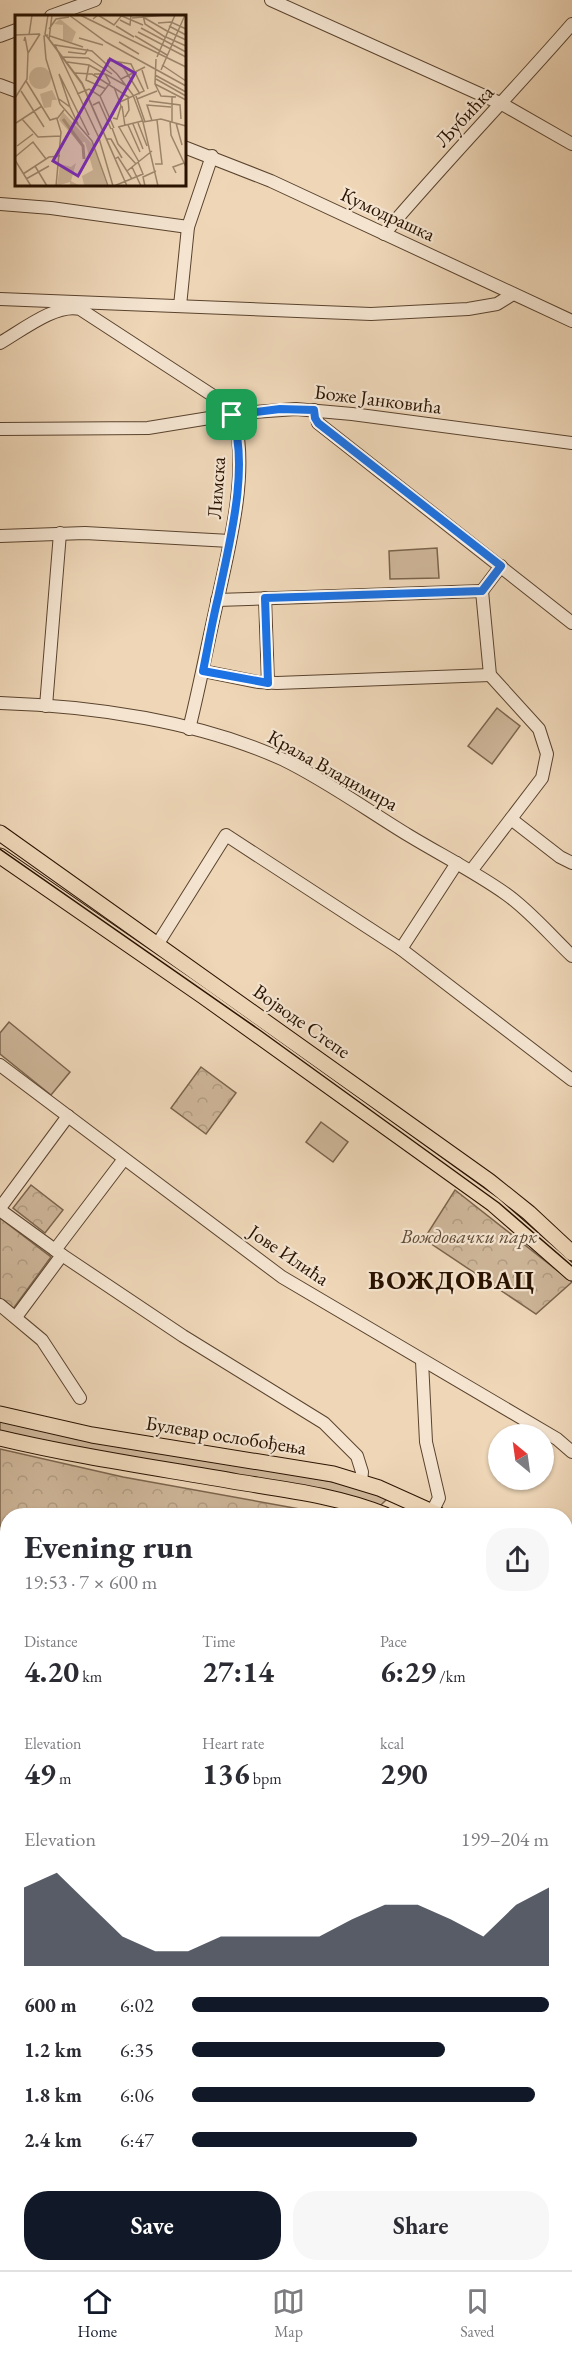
<!DOCTYPE html>
<meta charset="utf-8">
<style>
body{margin:0;font-family:"EB Garamond",serif;background:#f7f7f7;color:#2b2b33;height:100vh;display:flex;flex-direction:column;font-size:22px;white-space:nowrap}
*{box-sizing:border-box;margin:0}
p{font-size:20px;color:#7c7c81}
.icon{flex:none;width:33px;height:33px;fill:none;stroke:currentColor;stroke-width:2;stroke-linecap:round;stroke-linejoin:round}
.map{position:relative;flex:1;overflow:hidden}
.drawer{position:absolute;left:0px;top:1508px;width:573px;height:764px;display:flex;flex-direction:column;background:#fff;border-radius:24px 24px 0 0;box-shadow:0 2px 4px #0004}
.drawer>*{flex:none}
.needle{width:39px;rotate:331deg}
.controls{position:absolute;left:488px;top:1424px;display:grid;gap:12px}
.controls a{display:grid;place-items:center;width:66px;height:66px;border-radius:50%;background:#fff;box-shadow:0 2px 4px #0004;font-size:30px}
.pin{position:absolute;display:grid;place-items:center;width:51px;height:51px;color:#fff;margin:-26px;border-radius:12px;box-shadow:0 3px 9px #0006}
.round{display:grid;place-items:center;flex:none;width:63px;height:63px;border-radius:24px;background:#f7f7f7}
.overview{display:flex;align-items:center;justify-content:space-between;height:102px;padding:0 24px}
h1{font-size:33px;font-weight:700;line-height:45px}
.figures{display:grid;grid-template-columns:repeat(3,1fr);gap:9px;height:102px;padding:6px 24px}
.figures div{display:grid;align-content:center}
.figures b{font-size:30px;font-weight:700}
.figures small{font-size:16px;font-weight:400}
.figures p{font-size:16px}
.chart{height:168px;padding:12px 24px}
.chart p{display:flex;justify-content:space-between}
.chart svg{width:100%;height:108px;margin-top:6px;fill:#111827;opacity:.7}
.primary-button{display:flex;gap:12px;margin-top:auto;padding:12px 24px}
.primary-button a{flex:1;height:69px;border-radius:24px;background:#111827;color:#fff;font-size:24px;font-weight:700;line-height:69px;text-align:center}
.primary-button a+a{background:#f7f7f7;color:#2b2b33}
ul{padding:0 24px;list-style:none;font-size:20px}
li{display:grid;grid-template-columns:96px 72px 1fr;align-items:center;height:45px}
li i{height:15px;border-radius:8px;background:#111827}
.dock{display:flex;justify-content:space-around;align-items:center;height:84px;border-top:2px solid #e1e1e2;background:#fff;font-size:16px;color:#7c7c81}
.dock a{display:grid;justify-items:center;gap:3px}
.dock .active{color:#111827}
.map>svg:first-child{display:block}
.grass{fill:#cdb598;stroke:#7b644c;stroke-width:1.5}
.forest{fill:url(#forest-crowns);stroke:#7b644c;stroke-width:1.5}
.lines{fill:none;stroke-linecap:round;stroke-linejoin:round}
.stream{stroke:#775f49;stroke-width:3}
.minor-casing{stroke:#5a432e;stroke-width:14}
.major-casing{stroke:#291200;stroke-width:17}
.minor{stroke:#f4e4d0;stroke-width:12}
.major{stroke:#eed6b7;stroke-width:15}
.tram{stroke:#291200;stroke-width:1.5}
.route-casing{stroke:#fff;stroke-width:12}
.route{stroke:#1a73e8;stroke-width:8}
.labels{text-anchor:middle;stroke-width:4.5;stroke-linejoin:round;paint-order:stroke}
.street-label{font-size:20px;fill:#291200;stroke:#f4e4d0}
.park-label{font-size:20px;font-style:italic;fill:#624b35;stroke:#f4e4d0}
.district-label{font-size:26px;font-weight:bold;letter-spacing:1.5px;fill:#291200;stroke:#f4e4d0}
.inset-river{fill:none;stroke:#ab9379;stroke-width:3}
.inset-road{fill:none;stroke:#9f886e;stroke-width:1.5}
.view{fill:#7b2cbf;fill-opacity:0.15;stroke:#7b2cbf;stroke-width:3}
.inset-edge{fill:none;stroke:#291200;stroke-width:3}
</style>
<div class="map">
<svg width="572" height="2270" viewBox="0 0 572 2270">
<defs>
<pattern id="forest-crowns" width="20" height="18" patternUnits="userSpaceOnUse" patternTransform="scale(1.5)"><rect width="20" height="18" fill="#cdb598"/><path d="M2 6a3 3 0 1 1 6 0M12 15a3 3 0 1 1 6 0" fill="none" stroke="#b09b81"/></pattern>
</defs>
<rect width="100%" height="100%" fill="#eed6b7"/>
<filter id="stains"><feTurbulence type="fractalNoise" baseFrequency=".00333" numOctaves="4"/><feColorMatrix values="0 0 0 0 .2 0 0 0 0 .09 0 0 0 0 .02 0 0 0 .5 -.17"/></filter>
<radialGradient id="worn" r=".72"><stop offset=".6" stop-color="#630" stop-opacity="0"/><stop offset="1" stop-color="#630" stop-opacity=".3"/></radialGradient>
<!-- grass -->
<g class="grass">
<polygon points="437,548 439,578 390,579 389,551"/>
<polygon points="497,708 520,726 492,764 468,746"/>
<polygon points="9,1022 70,1072 51,1095 0,1054 0,1033"/>
<polygon points="321,1122 348,1142 333,1162 306,1142"/>
<polygon points="0,1419 365,1488 387,1499 380,1506 0,1433"/>
<polygon points="566,2027 572,2033 572,2187 566,2181"/>
</g>
<!-- forest -->
<g class="forest">
<polygon points="201,1067 236,1093 206,1134 171,1108"/>
<polygon points="31,1185 63,1210 45,1233 13,1208"/>
<polygon points="455,1190 572,1282 536,1314 424,1239"/>
<polygon points="0,1218 51,1257 13,1309 0,1298"/>
<polygon points="0,1449 123,1477 333,1515 8,1515 7,1596 0,1592"/>
<polygon points="566,1665 572,1672 572,1846 566,1839"/>
<polygon points="153,2264 461,2264 451,2270 155,2270"/>
</g>
<g class="lines">
<!-- stream -->
<polyline class="stream" points="0,1557 8,1561"/>
<!-- minor casing -->
<g class="minor-casing">
<g id="minor">
<polyline points="271,0 502,104 572,144"/>
<polyline points="51,16 95,0"/>
<polyline points="0,36 16,30"/>
<polyline points="0,85 16,91"/>
<polyline points="184,147 271,181 572,321"/>
<polyline points="0,204 51,208 188,227"/>
<path d="M384,234C445,162 510,95 572,24"/>
<polyline points="0,299 371,314 468,309 497,304 513,294"/>
<polyline points="180,306 188,227 212,156"/>
<path d="M0,343C21,331 56,303 80,309L215,397C225,405 232,412 236,426C247,478 229,547 218,598C208,642 200,685 189,729"/>
<polyline points="314,410 318,423 572,623"/>
<polyline points="0,429 148,428 240,413 296,409 352,414 572,443"/>
<polyline points="0,536 85,533 230,541"/>
<polyline points="482,591 501,566"/>
<polyline points="265,598 268,683"/>
<polyline points="217,600 482,591"/>
<polyline points="203,671 258,682 277,683 490,675"/>
<path d="M0,703C93,706 199,721 284,760C327,781 367,810 408,835C441,855 475,872 506,894C530,911 550,935 572,956"/>
<polyline points="46,706 60,533"/>
<polyline points="511,819 560,857 572,863"/>
<polyline points="471,871 542,778 547,754 539,729 490,675 482,591"/>
<polyline points="157,945 226,835 401,949 572,1080"/>
<polyline points="401,949 457,863"/>
<polyline points="0,1065 282,1277 557,1439 572,1452"/>
<polyline points="0,1208 68,1116"/>
<polyline points="0,1210 62,1255 183,1336 324,1423 357,1456 362,1472 361,1482"/>
<polyline points="55,1250 124,1159"/>
<polyline points="0,1305 42,1340 80,1398"/>
<polyline points="16,1317 62,1255"/>
<polyline points="422,1361 426,1442 439,1498 432,1512"/>
<polyline points="0,1969 8,1984"/>
<polyline points="0,2152 8,2146"/>
<polyline points="0,2175 8,2191"/>
<polyline points="32,2264 36,2270"/>
<polyline points="129,2264 132,2270"/>
</g>
</g>
<!-- major casing -->
<g class="major-casing">
<g id="major">
<polyline points="0,833 489,1181 529,1213 572,1253"/>
<polyline points="0,856 203,996 493,1204 572,1273"/>
<polyline points="0,1414 92,1435 333,1474 379,1488 439,1515"/>
<path d="M0,1438C79,1457 159,1468 238,1482C288,1490 338,1496 385,1515"/>
<polyline points="566,1609 572,1616"/>
<polyline points="566,1642 572,1650"/>
</g>
</g>
<!-- minor -->
<use href="#minor" class="minor"/>
<!-- major -->
<use href="#major" class="major"/>
<!-- tram -->
<polyline class="tram" points="0,849 261,1031 499,1203 572,1266"/>
</g>
<g class="lines">
<!-- route casing -->
<g class="route-casing">
<path id="route" d="M280,409L314,410L315,418L318,423L501,566L482,591L265,598L268,683L203,671C208,647 212,622 218,598C229,544 250,468 232,415Z"/>
</g>
<!-- route -->
<use href="#route" class="route"/>
</g>
<g class="labels">
<!-- street labels -->
<g class="street-label">
<text transform="translate(464 116) rotate(-47)" y="7">Љубићка</text>
<text transform="translate(388 214) rotate(25)" y="7">Кумодрашка</text>
<text transform="translate(378 399) rotate(7)" y="7">Боже Јанковића</text>
<text transform="translate(216 488) rotate(-86)" y="7">Лимска</text>
<text transform="translate(333 770) rotate(29)" y="7">Краља Владимира</text>
<text transform="translate(302 1021) rotate(35)" y="7">Војводе Степе</text>
<text transform="translate(289 1255) rotate(34)" y="7">Јове Илића</text>
<text transform="translate(226 1435) rotate(9)" y="7">Булевар ослобођења</text>
</g>
<!-- park labels -->
<g class="park-label">
<text x="469" y="1243">Вождовачки парк</text>
</g>
<!-- district labels -->
<g class="district-label">
<text x="452" y="1289">ВОЖДОВАЦ</text>
</g>
</g>
<!-- overview -->
<g transform="translate(15 15)">
<rect width="171" height="171" fill="#eed6b7"/>
<path d="M14 63a11 11 0 1 1 22 0a11 11 0 1 1-22 0ZM37,75L42,85H37L36,92L29,93L25,79Z" fill="#cdb598"/>
<path d="M45,4L61,17L57,27L48,25V10L39,9ZM48,97L78,130L92,171L69,170L67,161L78,155L70,127L64,128L44,105ZM61,148L56,166L65,171H55V167L42,171L45,149L56,152Z" fill="#cdb598"/>
<path class="inset-river" d="M48,104L68,131L69,144"/>
<path class="inset-road" d="M33,0L30,19L67,69L112,171M37,0L34,24L67,68L112,171M54,0L91,27L171,71M65,0L171,52M128,0L130,9L150,22M107,1L128,10M128,2L152,16M117,3L150,0M78,4L83,0L99,10L107,0M105,5L115,10L116,0M143,8L156,7L171,14M101,11L119,22M154,11L171,20M126,13L171,37M34,14L41,4L54,2M152,16L171,25M123,17L171,42M0,20L25,19M14,20L17,0M33,20L29,21L31,44L45,89L77,126L93,171M35,21L68,32M120,21L152,40M151,22L171,31M64,23L88,30M9,26L10,22L13,38M104,27L124,39M53,37L70,39L73,34M48,42L73,43L97,59M142,42L160,0M141,44L140,69L171,85M92,45L116,49L129,76L105,87M52,47L74,50L110,70M105,47L125,79M74,50L71,65L91,74M147,50L171,66M127,55L133,74M146,55L170,0M60,58L77,59L115,83M79,59H90L95,68L85,81M140,60L171,77M106,64L130,52M141,64L171,81M11,66L35,105L42,103M140,69L146,81L161,82M6,76L29,112M62,79L74,74L85,81L99,113M121,81L130,107M157,82V107M0,83L12,64L13,38L25,19M44,84L55,92L63,109M122,84L142,76M134,86L165,90L166,104M78,90L84,87L96,114M107,91L110,111M55,92L44,59L74,120M110,102L114,95L113,84M98,103L102,104L106,91L99,72M7,104L23,122L46,121M137,106L132,90L156,92M155,106L156,120L171,152M128,107L146,104L171,111M1,108L27,91M123,108L132,131M161,108L167,130M118,109L128,134M113,110L125,137M103,112L127,106M104,112L124,147M97,113L103,129L121,149M92,124H96L107,143M2,131L18,119M0,142L18,127L31,144M100,144L103,142L117,164M0,145L16,171M140,149H147L142,105M20,151L32,171M117,152L126,171M112,156L137,136M161,158L158,152L169,148M8,159L34,142L45,141M11,164L34,151M41,171L46,117L42,104L49,95M98,171L84,123L40,30L77,36L102,59L118,80L128,107L143,171M99,171L128,159L123,147M130,171L128,162L141,156"/>
<path class="view" d="M95,44L120,58L63,161L38,146Z"/>
<rect width="171" height="171" class="inset-edge"/>
</g>
<rect width="100%" height="100%" filter="url(#stains)"/>
<rect width="100%" height="100%" fill="url(#worn)"/>
</svg>
<div class="controls">
<a><svg class="needle" viewBox="-14 -14 28 28"><path d="M0-13l5 13h-10z" fill="#e53935"/><path d="M0 13l5-13h-10z" fill="#7c7c81"/></svg></a>
</div>
<div class="pin" style="left:232px;top:415px;background:#1e9e55"><svg class="icon" aria-label="arrive" viewBox="0 0 24 24"><path d="M6 21V4h12l-3 4 3 4H6"/></svg></div>
<section class="drawer">
<div class="overview"><div><h1>Evening run</h1><p>19:53 · 7 × 600 m</p></div><a class="round"><svg class="icon" aria-label="share" viewBox="0 0 24 24"><path d="M12 15V3M7 8l5-5 5 5M5 13v7h14v-7"/></svg></a></div>
<div class="figures">
<div><p>Distance</p><b>4.20<small> km</small></b></div>
<div><p>Time</p><b>27:14</b></div>
<div><p>Pace</p><b>6:29<small> /km</small></b></div>
</div>
<div class="figures">
<div><p>Elevation</p><b>49<small> m</small></b></div>
<div><p>Heart rate</p><b>136<small> bpm</small></b></div>
<div><p>kcal</p><b>290</b></div>
</div>
<div class="chart"><p><span>Elevation</span>199–204 m</p>
<svg viewBox="0 0 160 44" preserveAspectRatio="none"><path d="M0 44V12L10 6L20 19L30 32L40 38L50 38L60 32L70 32L80 32L90 32L100 25L110 19L120 19L130 25L140 32L150 19L160 12V44z"/></svg>
</div>
<ul>
<li><b>600 m</b>6:02<i style="width:100%"></i></li>
<li><b>1.2 km</b>6:35<i style="width:71%"></i></li>
<li><b>1.8 km</b>6:06<i style="width:96%"></i></li>
<li><b>2.4 km</b>6:47<i style="width:63%"></i></li>
</ul>
<div class="primary-button"><a>Save</a><a>Share</a></div>
</section>
</div>
<nav class="dock">
<a class="active"><svg class="icon" aria-label="home" viewBox="0 0 24 24"><path d="M3 11l9-7 9 7M6 9v11h12V9"/></svg>Home</a>
<a><svg class="icon" aria-label="map" viewBox="0 0 24 24"><path d="M3 6l6-2 6 2 6-2v14l-6 2-6-2-6 2zM9 4v14M15 6v14"/></svg>Map</a>
<a><svg class="icon" aria-label="saved" viewBox="0 0 24 24"><path d="M7 4h10v16l-5-4-5 4z"/></svg>Saved</a>
</nav>
